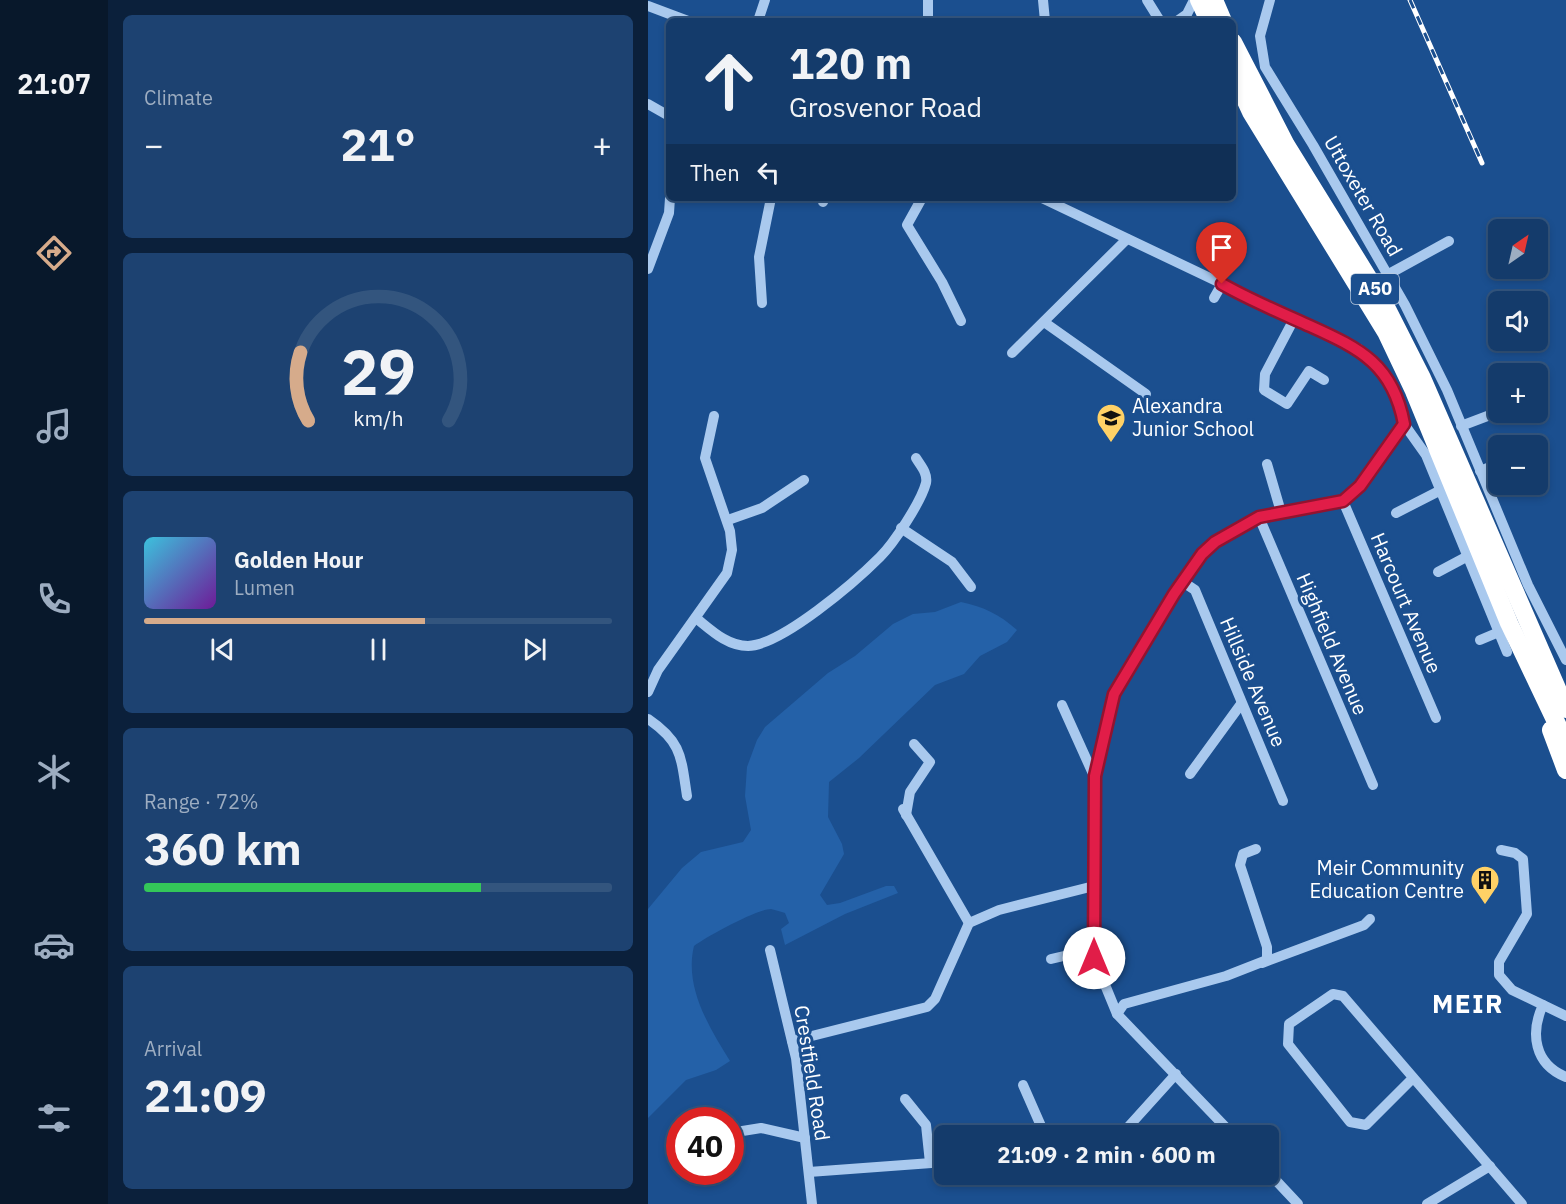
<!DOCTYPE html>
<meta charset="utf-8">
<style>
:root{--surface:#143b6b;--page:#1d4271;--text:#f1f3f6;--muted:#9dadc1;--line:#33557e;--accent:#d6ab8b}
body{margin:0;font-family:"IBM Plex Sans",sans-serif;background:var(--page);color:var(--text);height:100vh;display:flex;flex-direction:column;font-size:22px;white-space:nowrap}
*{box-sizing:border-box;margin:0}
p{font-size:20px;color:var(--muted)}
.icon{flex:none;width:33px;height:33px;fill:none;stroke:currentColor;stroke-width:2;stroke-linecap:round;stroke-linejoin:round}
.map{position:relative;flex:1;overflow:hidden}
.details{display:flex;flex-direction:column;gap:15px;padding:15px;background:#0b203b;width:540px}
.details>*{flex:none}
.hud{position:absolute;left:18px;top:18px;width:570px;height:183px;border-radius:9px;box-shadow:0 3px 9px #0003,0 0 0 2px var(--line);background:#143b6b;color:var(--text);overflow:hidden}
.needle{width:39px;rotate:34deg}
.controls{position:absolute;left:840px;top:219px;display:grid;gap:12px}
.controls a{display:grid;place-items:center;width:60px;height:60px;border-radius:9px;background:var(--surface);box-shadow:0 3px 9px #0003,0 0 0 2px var(--line);font-size:30px}
.speed{position:absolute;left:18px;top:1107px;display:flex;gap:12px;font-size:30px;font-weight:700;text-align:center}
.speed>*{display:grid;place-content:center;width:78px;height:78px;border-radius:50%;background:var(--surface);box-shadow:0 3px 9px #0003,0 0 0 2px var(--line);line-height:1}
.speed .limit{border:9px solid #d22;background:#fff;color:#111}
.pin{position:absolute;display:grid;place-items:center;width:51px;height:51px;color:#fff;margin:-62px -26px;border-radius:50% 50% 50% 0;rotate:-45deg;box-shadow:0 0 6px #0007}
.pin .icon{rotate:45deg}
.me{position:absolute;width:66px;margin:-33px;rotate:0deg;stroke-linejoin:round;filter:drop-shadow(0 0 4px #0008)}
.turn{display:flex;align-items:center;gap:21px;height:126px;padding:0 24px;font-size:27px}
.turn .icon{width:78px;height:78px;stroke-width:2.5}
.turn b{display:block;font-size:42px;line-height:51px}
.then{display:flex;align-items:center;height:57px;padding:0 24px;background:#0003;gap:12px;font-size:22px}
.big{font-size:45px;font-weight:700;line-height:1.1}
.details .widget{flex:1;display:flex;flex-direction:column;justify-content:center;gap:9px;min-width:0;padding:0 21px;border-radius:9px;background:var(--page)}
.details .dial{align-items:center;gap:0}
.dial svg{height:156px;overflow:visible;fill:none;stroke:var(--line);stroke-width:7;stroke-linecap:round;text-anchor:middle}
.dial text{fill:var(--text);stroke:none}
.song{display:flex;align-items:center;gap:18px}
.cover{width:72px;height:72px;border-radius:9px;background:linear-gradient(135deg,hsl(190 70% 55%),hsl(280 70% 35%))}
.played{height:6px;border-radius:3px;background:linear-gradient(90deg,var(--accent) 60%,var(--line) 60%)}
.keys{display:flex;justify-content:space-around;direction:ltr}
.heat{display:flex;justify-content:space-between;align-items:center;font-size:33px;direction:ltr}
.charge{height:9px;border-radius:4px;background:linear-gradient(90deg,#34c759 72%,var(--line) 0)}
.trip{position:absolute;left:286px;top:1125px;width:345px;height:60px;border-radius:9px;background:var(--surface);box-shadow:0 3px 9px #0003,0 0 0 2px var(--line);font-weight:700;line-height:60px;text-align:center}
main{display:flex;flex:1;min-height:0}
.tabs{display:flex;flex-direction:column;width:108px;justify-content:space-around;align-items:center;background:#08182b;color:var(--muted)}
.tabs .icon{width:42px;height:42px}
.tabs .selected{color:var(--accent)}
.tabs b{font-size:27px;color:var(--text)}
.map>svg:first-child{display:block}
</style>
<main>
<nav class="tabs">
<b>21:07</b>
<svg class="icon selected" aria-label="directions" viewBox="0 0 24 24"><path d="M12 3l9 9-9 9-9-9zM9 14v-3h6M13 9l2 2-2 2"/></svg>
<svg class="icon" aria-label="music" viewBox="0 0 24 24"><path d="M9 18V5l10-2v13"/><circle cx="6" cy="18" r="3"/><circle cx="16" cy="16" r="3"/></svg>
<svg class="icon" aria-label="phone" viewBox="0 0 24 24"><path d="M5 4h4l2 5-3 2q2 4 5 5l2-3 5 2v4C11 20 4 13 5 4z"/></svg>
<svg class="icon" aria-label="climate" viewBox="0 0 24 24"><path d="M12 3v18M4 7l16 10M4 17L20 7"/></svg>
<svg class="icon" aria-label="car" viewBox="0 0 24 24"><path d="M5 17H2v-5l4-1 3-4h7l3 4 3 1v5h-3M9 17h6M6 11h13"/><circle cx="7" cy="17" r="2"/><circle cx="17" cy="17" r="2"/></svg>
<svg class="icon" aria-label="filters" viewBox="0 0 24 24"><path d="M4 7h16M4 17h16"/><circle cx="9" cy="7" r="2"/><circle cx="15" cy="17" r="2"/></svg>
</nav>
<section class="details">
<div class="widget"><p>Climate</p>
<div class="heat"><a>−</a><b class="big">21°</b><a>+</a></div>
</div>
<div class="widget dial"><svg viewBox="0 0 100 80">
<path d="M14 69A42 42 0 1 1 86 69"/>
<path d="M14 69A42 42 0 0 1 10 34" stroke="#d6ab8b"/>
<text x="50" y="56" font-size="32" font-weight="700">29</text>
<text x="50" y="72" font-size="11">km/h</text>
</svg></div>
<div class="widget">
<div class="song"><i class="cover"></i><div><b>Golden Hour</b><p>Lumen</p></div></div>
<div class="played"></div>
<div class="keys"><svg class="icon" aria-label="previous" viewBox="0 0 24 24"><path d="M18 5L8 12l10 7zM5 5v14"/></svg><svg class="icon" aria-label="pause" viewBox="0 0 24 24"><path d="M8 5v14M16 5v14"/></svg><svg class="icon" aria-label="next" viewBox="0 0 24 24"><path d="M6 5l10 7-10 7zM19 5v14"/></svg></div>
</div>
<div class="widget"><p>Range · 72%</p><b class="big">360 km</b><div class="charge"></div></div>
<div class="widget"><p>Arrival</p><b class="big">21:09</b></div>
</section>
<div class="map">
<svg width="918" height="1204" viewBox="0 0 918 1204">
<rect width="100%" height="100%" fill="#1b4f8f"/>
<path fill="#2461a8" d="M313,602C336,607 351,614 369,630L359,642L332,656L316,674L287,685L211,758L181,782L180,817L194,844L196,854L172,895L179,905L192,903L238,886H246L250,893L197,914L137,945L133,929L141,923L137,913C133,912 128,910 123,909C109,909 58,937 46,946C36,987 61,1027 82,1061L68,1070L38,1080L0,1118V909L34,868L53,852L95,842L103,830L97,796L99,767L109,740L117,727L180,673L207,656L245,624L265,614L287,612Z"/>
<g fill="none" stroke-linecap="round" stroke-linejoin="round">
<g stroke="#a9c9ee" stroke-width="10">
<path d="M395,0L397,21"/>
<path d="M499,0L512,21"/>
<path d="M622,0L612,36L617,67L665,145L757,305L799,390L880,585L918,660"/>
<path d="M0,6L40,21"/>
<path d="M110,21L117,0"/>
<path d="M280,21V0"/>
<path d="M529,21L539,14L546,0"/>
<path d="M0,104L21,116"/>
<path d="M274,198L259,225L294,282L313,321"/>
<path d="M394,198L711,349C736,371 750,392 756,424L712,486L695,501L611,517L578,534L554,554L526,595L466,694L446,776V958L469,1014L586,1136"/>
<path d="M175,202L176,198"/>
<path d="M0,269L21,213L22,198"/>
<path d="M739,275L801,241"/>
<path d="M566,298L574,284"/>
<path d="M114,303L111,257L123,198"/>
<path d="M646,319L617,374L616,390L639,404L661,371L676,380"/>
<path d="M396,322L498,394"/>
<path d="M364,353L479,239"/>
<path d="M756,424L778,455L859,652"/>
<path d="M813,426L850,412"/>
<path d="M619,464L633,512"/>
<path d="M832,471L850,464"/>
<path d="M695,501L788,718"/>
<path d="M748,513L793,490"/>
<path d="M611,517L725,785"/>
<path d="M80,520L114,508L156,480"/>
<path d="M253,528L304,562L323,587"/>
<path d="M790,572L820,556"/>
<path d="M535,582L547,590L635,801"/>
<path d="M48,618C63,630 79,646 100,646C134,645 207,582 232,557C246,543 273,502 278,483C280,473 272,465 268,458"/>
<path d="M832,640L851,632"/>
<path d="M0,692L10,670L79,573L84,550L82,531L57,458L66,416"/>
<path d="M414,705L446,776"/>
<path d="M0,719C34,742 33,757 39,796"/>
<path d="M542,774L593,704"/>
<path d="M255,809L321,923"/>
<path d="M258,815L262,792L282,762L266,744"/>
<path d="M853,850L867,853L875,859L879,914L851,962V975L864,990L918,1016"/>
<path d="M122,950L148,1058L164,1204"/>
<path d="M403,959L446,949"/>
<path d="M614,963L716,925L722,919"/>
<path d="M895,1005C882,1033 886,1064 918,1077"/>
<path d="M469,1014L476,1004L578,976L619,960V947L592,865L595,854L608,849"/>
<path d="M144,1041L279,1007L287,999L321,923L351,910L446,886"/>
<path d="M765,1078L718,1125L702,1122L640,1044L641,1024L685,994L695,996L874,1204"/>
<path d="M375,1085L393,1126L392,1136"/>
<path d="M257,1099L278,1125L282,1163"/>
<path d="M82,1133L113,1128L157,1138"/>
<path d="M472,1136L528,1074"/>
<path d="M161,1172L297,1162"/>
<path d="M621,1173L650,1204"/>
<path d="M779,1204L842,1166"/>
</g>
<g stroke="#fff" stroke-width="18">
<path d="M551,0L561,21"/>
<path d="M566,0L575,21"/>
<path d="M585,42L638,145L737,305L774,378L918,709"/>
<path d="M585,73L603,112L738,332L766,391L861,623L918,743"/>
<path d="M903,730L918,770"/>
</g>
<g stroke="#fff" stroke-width="5">
<path id="rail" d="M762,0L834,163"/>
</g>
<use href="#rail" stroke="#1b4f8f" stroke-width="3" stroke-dasharray="9" stroke-linecap="butt"/>
</g>
<g fill="none" stroke-linecap="round" stroke-linejoin="round">
<g stroke="#92132f" stroke-width="15">
<path id="route" d="M446,958L447,776L466,694L526,594L554,554L567,542L611,517L695,501L712,486L756,424C745,365 713,349 662,326C633,313 602,300 574,284"/>
</g>
<use href="#route" stroke="#e11d48" stroke-width="10"/>
</g>
<defs>
<g id="school-pin" transform="scale(1.5)"><path d="M0 17L-7.5 6A9.5 9.5 0 1 1 7.5 6Z" fill="#ffd166" stroke="#1b4f8f"/><path d="M0-5L7-2L0 1L-7-2ZM-4 1L0 2.5L4 1V4Q0 6-4 4Z" fill="#111"/></g>
<g id="building-pin" transform="scale(1.5)"><path d="M0 17L-7.5 6A9.5 9.5 0 1 1 7.5 6Z" fill="#ffd166" stroke="#1b4f8f"/><path d="M-4-6H4V6H1V3H-1V6H-4ZM-2.5-4.3h1.7v1.8h-1.7ZM.8-4.3h1.7v1.8H.8ZM-2.5-1h1.7V.8h-1.7ZM.8-1h1.7V.8H.8Z" fill="#111"/></g>
</defs>
<g fill-rule="evenodd">
<use href="#school-pin" x="463" y="418"/>
<use href="#building-pin" x="837" y="880"/>
</g>
<g text-anchor="middle" stroke-width="6" stroke-linejoin="round" paint-order="stroke">
<rect fill="#1b4f8f" stroke="#bbcadd" stroke-width="1.5" x="703" y="274" width="48" height="30" rx="4.5"/>
<g font-size="18" font-weight="bold" fill="#fff">
<text x="727" y="295">A50</text>
</g>
<g font-size="20" fill="#fff" stroke="#1b4f8f">
<text transform="translate(715 196) rotate(60)" y="7">Uttoxeter Road</text>
<text transform="translate(758 603) rotate(67)" y="7">Harcourt Avenue</text>
<text transform="translate(684 644) rotate(67)" y="7">Highfield Avenue</text>
<text transform="translate(605 682) rotate(67)" y="7">Hillside Avenue</text>
<text transform="translate(164 1073) rotate(81)" y="7">Crestfield Road</text>
</g>
<g font-size="20" fill="#fff" stroke="#1b4f8f" text-anchor="start">
<text x="484" y="413">Alexandra<tspan x="484" dy="23">Junior School</tspan></text>
<text x="816" y="875" text-anchor="end">Meir Community<tspan x="816" dy="23">Education Centre</tspan></text>
</g>
<g font-size="26" font-weight="bold" letter-spacing="1.5" fill="#fff" stroke="#1b4f8f">
<text x="820" y="1013">MEIR</text>
</g>
</g>
</svg>
<div class="controls">
<a><svg class="needle" viewBox="-14 -14 28 28"><path d="M0-13l5 13h-10z" fill="#e53935"/><path d="M0 13l5-13h-10z" fill="#9dadc1"/></svg></a>
<a><svg class="icon" aria-label="sound" viewBox="0 0 24 24"><path d="M4 9h4l5-4v14l-5-4H4zM17 9q2 3 0 6"/></svg></a>
<a>+</a>
<a>−</a>
</div>
<div class="speed"><div class="limit">40</div></div>
<div class="pin" style="left:574px;top:284px;background:#d93025"><svg class="icon" aria-label="arrive" viewBox="0 0 24 24"><path d="M6 21V4h12l-3 4 3 4H6"/></svg></div>
<svg class="me" style="left:446px;top:958px" viewBox="-20 -20 40 40"><circle r="19" fill="#fff"/><path d="M0-13L10 11 0 6-10 11z" fill="#e11d48"/></svg>
<div class="trip">21:09 · 2 min · 600 m</div>
<div class="hud">
<div class="turn"><svg class="icon" aria-label="ahead" viewBox="0 0 24 24"><path d="M12 20V5M6 11l6-6 6 6"/></svg><div><b>120 m</b>Grosvenor Road</div></div>
<div class="then">Then<svg class="icon" aria-label="left" viewBox="0 0 24 24"><path d="M17 20v-9H6M10 6l-5 5 5 5"/></svg></div>
</div>
</div>
</main>
